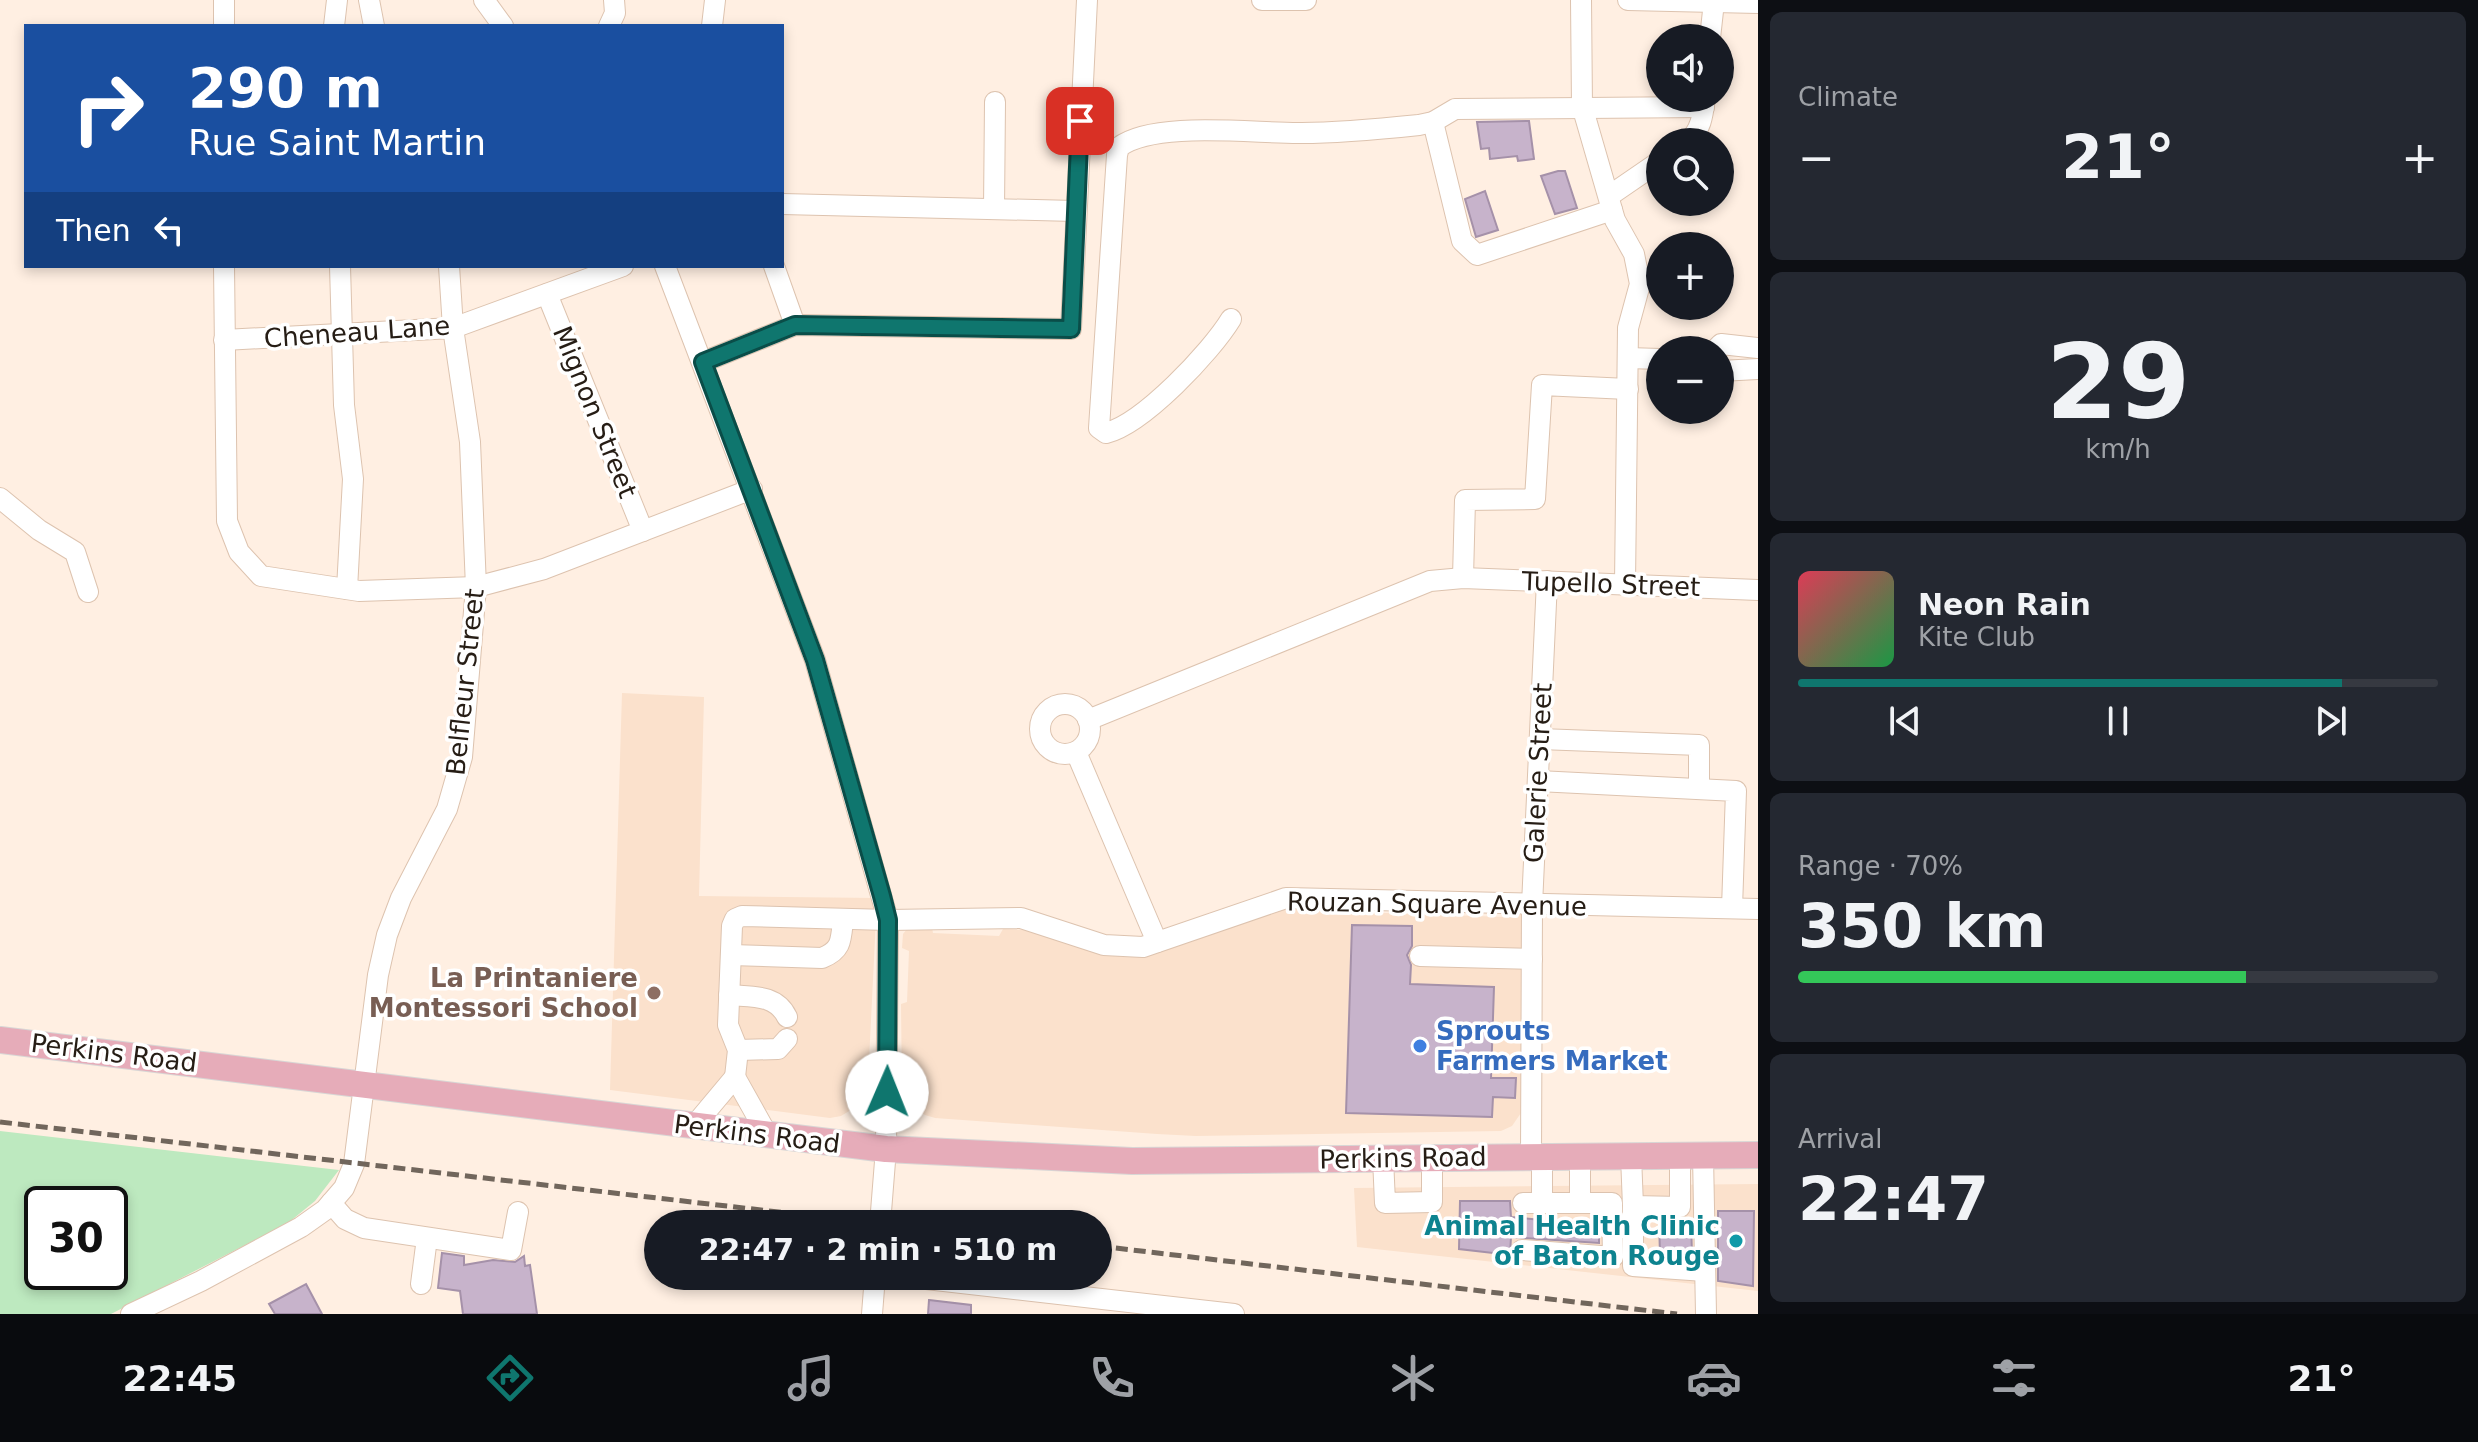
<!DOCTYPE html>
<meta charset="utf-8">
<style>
:root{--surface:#171b24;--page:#242831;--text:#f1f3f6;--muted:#9ea1a6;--line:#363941;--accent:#0f766e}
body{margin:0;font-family:"DejaVu Sans",sans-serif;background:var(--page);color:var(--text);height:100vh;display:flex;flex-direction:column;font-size:30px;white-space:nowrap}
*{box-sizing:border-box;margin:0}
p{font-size:26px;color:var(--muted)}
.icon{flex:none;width:44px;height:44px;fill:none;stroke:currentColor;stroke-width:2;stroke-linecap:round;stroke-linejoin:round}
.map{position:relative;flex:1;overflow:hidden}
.side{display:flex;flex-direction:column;gap:12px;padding:12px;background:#0d0f14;width:720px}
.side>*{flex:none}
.top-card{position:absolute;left:24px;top:24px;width:760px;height:244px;border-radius:0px;box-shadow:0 4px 12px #0003;background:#1a4fa0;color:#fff;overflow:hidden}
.fabs{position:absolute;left:1646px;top:24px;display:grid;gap:16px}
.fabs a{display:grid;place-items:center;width:88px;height:88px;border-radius:50%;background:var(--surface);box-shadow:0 4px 12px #0003;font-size:40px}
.speed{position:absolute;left:24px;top:1186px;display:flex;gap:16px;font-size:40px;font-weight:700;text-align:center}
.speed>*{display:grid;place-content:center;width:104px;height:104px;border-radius:50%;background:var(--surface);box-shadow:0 4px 12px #0003;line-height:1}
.speed .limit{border:4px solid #111;border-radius:12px;background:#fff;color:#111}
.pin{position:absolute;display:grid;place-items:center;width:68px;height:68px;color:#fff;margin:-34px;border-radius:16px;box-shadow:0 4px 12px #0006}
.me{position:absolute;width:88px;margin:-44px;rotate:1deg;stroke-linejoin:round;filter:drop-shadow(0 0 6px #0008)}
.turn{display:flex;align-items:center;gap:28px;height:168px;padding:0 32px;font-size:36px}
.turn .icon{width:104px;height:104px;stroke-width:2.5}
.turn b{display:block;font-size:56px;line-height:68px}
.then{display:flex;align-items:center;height:76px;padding:0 32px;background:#0003;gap:16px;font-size:30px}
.big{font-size:60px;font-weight:600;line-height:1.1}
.side .card{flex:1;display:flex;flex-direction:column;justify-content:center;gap:12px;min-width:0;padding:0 28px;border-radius:12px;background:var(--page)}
.side .dial{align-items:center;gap:0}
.dial b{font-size:104px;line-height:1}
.song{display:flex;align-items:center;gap:24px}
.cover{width:96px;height:96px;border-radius:12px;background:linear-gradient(135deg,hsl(350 70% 55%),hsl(140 70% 35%))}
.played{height:8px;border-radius:4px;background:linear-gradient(90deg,var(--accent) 85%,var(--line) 85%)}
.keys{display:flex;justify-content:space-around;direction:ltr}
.heat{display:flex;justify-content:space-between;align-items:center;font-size:44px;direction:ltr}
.charge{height:12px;border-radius:6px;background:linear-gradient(90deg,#34c759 70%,var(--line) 0)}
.trip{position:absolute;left:644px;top:1210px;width:468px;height:80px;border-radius:40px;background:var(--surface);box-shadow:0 4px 12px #0003;font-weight:600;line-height:80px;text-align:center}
.tabs{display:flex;height:128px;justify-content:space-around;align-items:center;background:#090b0e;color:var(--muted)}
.tabs .icon{width:56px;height:56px}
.tabs .selected{color:var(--accent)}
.tabs b{font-size:36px;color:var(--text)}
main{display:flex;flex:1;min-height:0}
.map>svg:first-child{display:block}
</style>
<main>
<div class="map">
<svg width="1758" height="1314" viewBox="0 0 1758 1314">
<rect width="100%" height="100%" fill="#ffefe2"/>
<g fill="#fbe1cc">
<path d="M622,693L704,697L699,896L877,898L868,1081L859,1105L841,1116L830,1118L610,1090Z"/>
<path d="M1355,906L1356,912L1505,917L1506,911L1525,913L1523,1110L1512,1126L1501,1131L1196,1136L1157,1134L935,1118L925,1115L910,1104L902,1091L901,1004L907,1002L909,951L902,948L903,934L907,929L932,928L933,933L999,936L1003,929L1030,930L1122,956L1140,957L1278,908Z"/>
<path d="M1758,1184V1291L1357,1247L1354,1188Z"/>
</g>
<path fill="#bde9bf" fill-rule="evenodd" d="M0,1131L339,1170L315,1201L288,1223L111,1314H0ZM42,1204H110V1272H42Z"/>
<g fill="#c7b3cb" stroke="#a591a9" stroke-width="2">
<path d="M1529,121L1534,159L1518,161L1517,156L1490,159L1489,148L1481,149L1477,122Z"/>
<path d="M1558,171H1565L1577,208L1555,214L1541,176Z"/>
<path d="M1485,191L1498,230L1476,237L1465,199Z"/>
<path d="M1352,925L1412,926V946L1407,955L1411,965L1410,984L1494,987L1491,1078H1516L1515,1098L1493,1097L1492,1117L1346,1113Z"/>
<path d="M1460,1201H1510L1511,1217L1599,1226V1243L1511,1237L1510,1255L1459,1249Z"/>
<path d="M1718,1211H1754L1753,1286L1718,1281Z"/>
<path d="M1687,1218H1691L1692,1256L1660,1255L1659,1220Z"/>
<path d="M442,1253L464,1256V1265L493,1260L515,1262L524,1256L525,1266L530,1265L537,1314H463L460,1291L438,1288Z"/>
<path d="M306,1284L322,1314H275L269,1304Z"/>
<path d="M929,1300L971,1305V1314H928Z"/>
</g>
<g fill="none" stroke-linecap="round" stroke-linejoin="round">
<g stroke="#ddc3af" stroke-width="22">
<g id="minor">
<path d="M369,0L374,26"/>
<path d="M484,0L503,26"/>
<path d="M1262,0H1306"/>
<path d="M1581,0L1582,106L1615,220L1634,254L1640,284L1628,328L1625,584"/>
<path d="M1628,0L1758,3"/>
<path d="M224,26V0"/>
<path d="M334,26L337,0"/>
<path d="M609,26L615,13L614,0"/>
<path d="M712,26L715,0"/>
<path d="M1710,38L1714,2"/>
<path d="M1433,122L1462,241L1477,255L1612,210"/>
<path d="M1687,142C1701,132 1703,114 1705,98"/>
<path d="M1609,196L1660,161"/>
<path d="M782,204L1075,211"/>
<path d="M994,209L995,102"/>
<path d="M224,266L227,521L239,552L261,576L359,591L476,587L544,569L752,489"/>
<path d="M340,266L344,405L353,479L347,589"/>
<path d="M665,266L815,660L888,920L886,1149L880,1224"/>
<path d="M774,266L795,325"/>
<path d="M547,294L643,531"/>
<path d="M1231,319C1211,352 1143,424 1106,433L1099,428L1117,155L1119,147C1155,120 1256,134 1302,133C1341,133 1380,129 1419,125L1433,122L1455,109L1704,107"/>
<path d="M224,340L453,328L623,266"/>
<path d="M1715,350L1721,344L1758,348"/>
<path d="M1628,358L1660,359"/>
<path d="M703,362L795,325L1071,329L1087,0"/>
<path d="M1720,371L1758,369"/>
<path d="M0,498L39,530L75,552L88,592"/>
<path d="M1463,578L1465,500L1535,499L1542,385L1628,389"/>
<circle cx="1065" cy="729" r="25"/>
<path d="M1088,720L1430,581L1463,578L1758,590"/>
<path d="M1540,739L1699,745V789"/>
<path d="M1076,752L1157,942"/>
<path d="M1538,781L1736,791L1732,908"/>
<path d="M731,955L822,958C842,950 841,940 843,919"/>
<path d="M1420,956L1532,959"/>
<path d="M729,995C752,997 776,994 787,1017"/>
<path d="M738,1050L778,1049L787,1039"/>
<path d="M735,1077L738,1050L728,1025L732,926L735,919L742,916L888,920L1021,918L1104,945L1143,947L1286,898L1758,909"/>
<path d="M694,1126L735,1077L768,1136"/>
<path d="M1703,1155L1706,1314"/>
<path d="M1580,1156V1203"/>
<path d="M1631,1156L1633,1206L1680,1207V1155"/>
<path d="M1531,1157L1532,905L1547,581"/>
<path d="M1542,1157V1203"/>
<path d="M1383,1158L1385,1203L1432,1202V1158"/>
<path d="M331,1203L345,1219L364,1228L511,1250L518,1212"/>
<path d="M1633,1206V1266L1705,1271"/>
<path d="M1522,1250L1613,1257L1612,1203H1523"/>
<path d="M900,1276L1234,1314"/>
<path d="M421,1284L427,1238"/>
<path d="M131,1314L201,1281L301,1227L325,1210L344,1188L354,1164L378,975L387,935L401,898L447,809L462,757L476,587L470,442L453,328L449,266"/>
<path d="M872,1314L875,1276"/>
</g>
</g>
<g stroke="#d8d6d5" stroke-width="28">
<path id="major" d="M0,1040L886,1149L1132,1161L1758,1155"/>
</g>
<use href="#minor" stroke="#fff" stroke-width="20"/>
<use href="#major" stroke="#e6acb9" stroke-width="26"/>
<g stroke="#71665c" stroke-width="5" stroke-dasharray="12 6" stroke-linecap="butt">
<path d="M0,1122L882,1224"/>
<path d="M1098,1246L1677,1314"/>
</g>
</g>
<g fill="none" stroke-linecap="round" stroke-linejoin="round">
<g stroke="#0a4d48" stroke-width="20">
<path id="route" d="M887,1092L888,920L882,896L815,660L703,362L795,325L1071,329L1080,121"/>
</g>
<use href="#route" stroke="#0f766e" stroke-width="14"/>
</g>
<circle fill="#8d6e63" stroke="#fff" stroke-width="3" cx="654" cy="993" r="8"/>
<circle fill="#3f7fe0" stroke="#fff" stroke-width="3" cx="1420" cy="1046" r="8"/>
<circle fill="#0f9aa8" stroke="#fff" stroke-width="3" cx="1736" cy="1241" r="8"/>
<g text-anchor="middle" stroke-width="7" stroke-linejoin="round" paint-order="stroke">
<g font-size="26" fill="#261d15" stroke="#fff">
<text transform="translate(357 332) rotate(-4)" y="9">Cheneau Lane</text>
<text transform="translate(595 412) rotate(68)" y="9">Mignon Street</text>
<text transform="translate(1611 584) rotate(2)" y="9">Tupello Street</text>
<text transform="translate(465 682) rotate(-84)" y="9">Belfleur Street</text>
<text transform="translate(1538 773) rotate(-87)" y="9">Galerie Street</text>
<text transform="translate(1437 904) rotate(1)" y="9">Rouzan Square Avenue</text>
<text transform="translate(114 1053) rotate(7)" y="9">Perkins Road</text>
<text transform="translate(757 1134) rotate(7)" y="9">Perkins Road</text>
<text transform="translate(1403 1158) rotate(-1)" y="9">Perkins Road</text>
</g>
<g font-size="26" font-weight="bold" fill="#785e54" stroke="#fff" text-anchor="end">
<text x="638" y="987">La Printaniere<tspan x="638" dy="30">Montessori School</tspan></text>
</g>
<g font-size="26" font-weight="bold" fill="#366cbe" stroke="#fff" text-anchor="start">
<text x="1436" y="1040">Sprouts<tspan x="1436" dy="30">Farmers Market</tspan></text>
</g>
<g font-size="26" font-weight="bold" fill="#0d838f" stroke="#fff" text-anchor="end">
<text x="1720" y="1235">Animal Health Clinic<tspan x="1720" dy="30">of Baton Rouge</tspan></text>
</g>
</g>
</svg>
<div class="fabs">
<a><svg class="icon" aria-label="sound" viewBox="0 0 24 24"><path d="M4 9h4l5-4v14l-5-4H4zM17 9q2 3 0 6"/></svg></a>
<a><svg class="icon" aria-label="search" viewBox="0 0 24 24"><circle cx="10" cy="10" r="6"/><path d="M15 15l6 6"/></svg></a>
<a>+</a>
<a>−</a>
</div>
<div class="speed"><div class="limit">30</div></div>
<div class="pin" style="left:1080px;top:121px;background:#d93025"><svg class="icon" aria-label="arrive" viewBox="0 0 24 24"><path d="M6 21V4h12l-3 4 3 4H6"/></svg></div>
<svg class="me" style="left:887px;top:1092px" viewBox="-20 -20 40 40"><circle r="19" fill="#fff"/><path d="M0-13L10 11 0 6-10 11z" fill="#0f766e"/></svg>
<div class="trip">22:47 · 2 min · 510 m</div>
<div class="top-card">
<div class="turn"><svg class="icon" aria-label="right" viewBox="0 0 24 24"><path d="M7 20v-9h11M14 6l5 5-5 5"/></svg><div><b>290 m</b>Rue Saint Martin</div></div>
<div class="then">Then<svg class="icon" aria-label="left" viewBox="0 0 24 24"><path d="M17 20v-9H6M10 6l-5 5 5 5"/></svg></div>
</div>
</div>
<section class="side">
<div class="card"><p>Climate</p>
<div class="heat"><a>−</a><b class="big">21°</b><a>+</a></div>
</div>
<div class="card dial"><b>29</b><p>km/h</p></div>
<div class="card">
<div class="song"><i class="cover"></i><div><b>Neon Rain</b><p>Kite Club</p></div></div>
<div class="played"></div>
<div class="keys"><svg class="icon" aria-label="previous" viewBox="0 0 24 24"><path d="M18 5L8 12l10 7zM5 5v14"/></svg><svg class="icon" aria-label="pause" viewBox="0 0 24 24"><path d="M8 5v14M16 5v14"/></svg><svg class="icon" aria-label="next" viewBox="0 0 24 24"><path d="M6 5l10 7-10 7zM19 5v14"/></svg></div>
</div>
<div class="card"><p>Range · 70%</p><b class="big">350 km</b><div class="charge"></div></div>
<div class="card"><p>Arrival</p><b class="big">22:47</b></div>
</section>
</main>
<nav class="tabs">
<b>22:45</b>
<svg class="icon selected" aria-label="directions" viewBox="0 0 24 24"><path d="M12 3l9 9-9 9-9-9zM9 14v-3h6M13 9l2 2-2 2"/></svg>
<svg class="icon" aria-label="music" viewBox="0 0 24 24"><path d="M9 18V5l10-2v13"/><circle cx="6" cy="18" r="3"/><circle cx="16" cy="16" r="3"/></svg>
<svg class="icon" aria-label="phone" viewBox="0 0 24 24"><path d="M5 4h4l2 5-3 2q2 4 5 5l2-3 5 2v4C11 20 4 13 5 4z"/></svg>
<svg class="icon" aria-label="climate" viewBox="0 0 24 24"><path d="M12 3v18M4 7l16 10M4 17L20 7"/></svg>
<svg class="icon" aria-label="car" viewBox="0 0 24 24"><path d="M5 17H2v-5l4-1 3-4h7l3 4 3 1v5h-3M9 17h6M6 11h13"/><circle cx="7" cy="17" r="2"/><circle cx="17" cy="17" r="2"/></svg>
<svg class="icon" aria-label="filters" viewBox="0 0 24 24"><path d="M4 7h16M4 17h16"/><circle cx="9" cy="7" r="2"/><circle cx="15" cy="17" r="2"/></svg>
<b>21°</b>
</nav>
